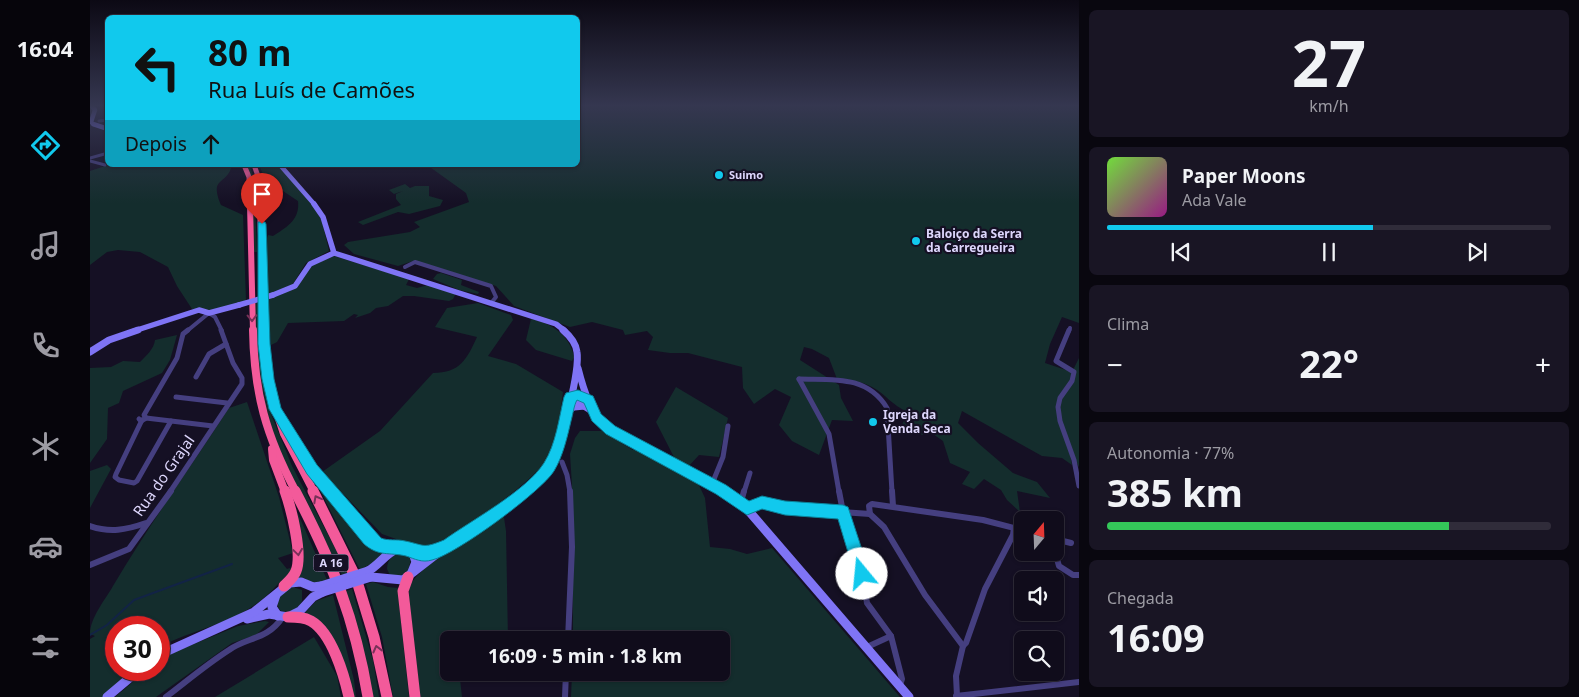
<!DOCTYPE html>
<html lang="pt">
<meta charset="utf-8">
<style>
:root{--surface:#100c1b;--page:#191524;--text:#f1f3f6;--muted:#9c9ba3;--line:#302c3a;--accent:#11c9ed}
body{margin:0;font-family:"Noto Sans",sans-serif;background:var(--page);color:var(--text);height:100vh;display:flex;flex-direction:column;font-size:19px;white-space:nowrap}
*{box-sizing:border-box;margin:0}
p{font-size:16px;color:var(--muted)}
.icon{flex:none;width:28px;height:28px;fill:none;stroke:currentColor;stroke-width:2;stroke-linecap:round;stroke-linejoin:round}
.map{position:relative;flex:1;overflow:hidden}
.drawer{display:flex;flex-direction:column;gap:10px;padding:10px;background:#09070f;width:500px}
.drawer>*{flex:none}
.top-card{position:absolute;left:15px;top:15px;width:475px;height:152px;border-radius:8px;box-shadow:0 1px 4px #0004,0 0 0 1px var(--line);background:#11c9ed;color:#111;overflow:hidden}
.needle{width:32px;rotate:19deg}
.tools{position:absolute;left:924px;top:511px;display:grid;gap:10px}
.tools a{display:grid;place-items:center;width:50px;height:50px;border-radius:8px;background:var(--surface);box-shadow:0 1px 4px #0004,0 0 0 1px var(--line);font-size:25px}
.speed{position:absolute;left:15px;top:616px;display:flex;gap:10px;font-size:25px;font-weight:700;text-align:center}
.speed>*{display:grid;place-content:center;width:65px;height:65px;border-radius:50%;background:var(--surface);box-shadow:0 1px 4px #0004,0 0 0 1px var(--line);line-height:1}
.speed .limit{border:8px solid #d22;background:#fff;color:#111}
.pin{position:absolute;display:grid;place-items:center;width:42px;height:42px;color:#fff;margin:-51px -21px;border-radius:50% 50% 50% 0;rotate:-45deg;box-shadow:0 0 5px #0007}
.pin .icon{rotate:45deg}
.me{position:absolute;width:55px;margin:-28px;rotate:343deg;stroke-linejoin:round;filter:drop-shadow(0 0 4px #0008)}
.turn{display:flex;align-items:center;gap:18px;height:105px;padding:0 20px;font-size:22px}
.turn .icon{width:65px;height:65px;stroke-width:2.5}
.turn b{display:block;font-size:35px;line-height:42px}
.then{display:flex;align-items:center;height:48px;padding:0 20px;background:#0003;gap:10px;font-size:19px}
.big{font-size:38px;font-weight:700;line-height:1.1}
.drawer .tile{flex:1;display:flex;flex-direction:column;justify-content:center;gap:8px;min-width:0;padding:0 18px;border-radius:8px;background:var(--page)}
.drawer .dial{align-items:center;gap:0}
.dial b{font-size:65px;line-height:1}
.song{display:flex;align-items:center;gap:15px}
.cover{width:60px;height:60px;border-radius:8px;background:linear-gradient(135deg,hsl(100 70% 55%),hsl(310 70% 35%))}
.played{height:5px;border-radius:2px;background:linear-gradient(90deg,var(--accent) 60%,var(--line) 60%)}
.keys{display:flex;justify-content:space-around;direction:ltr}
.heat{display:flex;justify-content:space-between;align-items:center;font-size:28px;direction:ltr}
.charge{height:8px;border-radius:4px;background:linear-gradient(90deg,#34c759 77%,var(--line) 0)}
.trip{position:absolute;left:350px;top:631px;width:290px;height:50px;border-radius:8px;background:var(--surface);box-shadow:0 1px 4px #0004,0 0 0 1px var(--line);font-weight:700;line-height:50px;text-align:center}
main{display:flex;flex:1;min-height:0}
.tab-bar{display:flex;flex-direction:column;width:90px;justify-content:space-around;align-items:center;background:#06050b;color:var(--muted)}
.tab-bar .icon{width:35px;height:35px}
.tab-bar .selected{color:var(--accent)}
.tab-bar b{font-size:22px;color:var(--text)}
.map>svg:first-child{display:block}
</style>
<main>
<nav class="tab-bar">
<b>16:04</b>
<svg class="icon selected" aria-label="directions" viewBox="0 0 24 24"><path d="M12 3l9 9-9 9-9-9zM9 14v-3h6M13 9l2 2-2 2"/></svg>
<svg class="icon" aria-label="music" viewBox="0 0 24 24"><path d="M9 18V5l10-2v13"/><circle cx="6" cy="18" r="3"/><circle cx="16" cy="16" r="3"/></svg>
<svg class="icon" aria-label="phone" viewBox="0 0 24 24"><path d="M5 4h4l2 5-3 2q2 4 5 5l2-3 5 2v4C11 20 4 13 5 4z"/></svg>
<svg class="icon" aria-label="climate" viewBox="0 0 24 24"><path d="M12 3v18M4 7l16 10M4 17L20 7"/></svg>
<svg class="icon" aria-label="car" viewBox="0 0 24 24"><path d="M5 17H2v-5l4-1 3-4h7l3 4 3 1v5h-3M9 17h6M6 11h13"/><circle cx="7" cy="17" r="2"/><circle cx="17" cy="17" r="2"/></svg>
<svg class="icon" aria-label="filters" viewBox="0 0 24 24"><path d="M4 7h16M4 17h16"/><circle cx="9" cy="7" r="2"/><circle cx="15" cy="17" r="2"/></svg>
</nav>
<div class="map">
<svg width="989" height="697" viewBox="0 0 989 697">
<rect width="100%" height="100%" fill="#151024"/>
<g fill="#142d2d">
<path d="M488,105H989V323L972,317L960,344L955,363L982,372L989,358V467L979,446L982,465L972,458L952,456L872,411L868,423L888,443L923,473L947,482L960,498L927,491L930,512L917,500L911,490L894,479L884,489L872,484L880,472L860,463L853,441L840,432L832,435L824,431L816,435L810,429L818,412C801,405 797,395 782,387C771,381 759,380 747,379L739,358L722,349L714,347L710,360L749,385L751,398L763,421L742,420L729,455L702,441L689,425L701,397L685,389L664,404L653,388L652,367L598,353H580L558,350L563,337L557,331L535,335L533,330L502,322L480,327L424,306L406,286L323,261L308,266L264,254L254,245L258,242L320,232L330,227L324,222L379,202L376,193L337,165H488Z"/>
<path d="M18,165H147V168H141C136,185 119,177 131,205L153,215L156,301L122,310L102,309L87,286L78,267L50,252L28,250L17,252L0,265V171Z"/>
<path d="M157,165H159L164,178L167,252H164Z"/>
<path d="M169,165H187L220,201L232,221L239,251L216,263L201,287L177,295V238L178,235L183,236C197,227 210,220 208,201L193,191L182,186L179,188Z"/>
<path d="M315,184L320,188L325,186H339V196L353,200L350,206L319,214L308,212L273,225L268,222L311,205L306,199V194L313,191L304,194L299,190Z"/>
<path d="M244,256L319,279L316,285L327,288L338,285L366,293L363,299L359,301L324,296H313L298,306L286,308L280,313L265,318L268,315L264,314L254,321L198,323L187,342L181,345L177,299L205,288L222,264Z"/>
<path d="M351,273L372,280L371,285L389,292L388,294L369,290L343,279L347,274Z"/>
<path d="M168,302L171,370L177,404L202,466L258,573L252,575C224,515 184,457 170,391C165,365 166,330 164,303Z"/>
<path d="M388,303L421,315L423,320L398,356L426,364L473,392C470,415 468,440 456,460C445,480 379,526 357,538C349,542 339,545 331,548L292,534L232,472L290,431L343,373C370,373 377,359 387,337L345,327L357,308Z"/>
<path d="M441,319C462,323 480,336 484,357L482,361L446,350L436,340Z"/>
<path d="M87,335L80,360L72,373L33,391L29,403L18,408L17,439L0,463V368L21,367L33,361L50,362C56,356 64,349 65,340Z"/>
<path d="M586,387L638,418L629,457L609,455L597,468L586,461L566,422Z"/>
<path d="M157,402L189,497L203,553L188,558L197,569L203,567C199,576 194,578 188,584C153,624 113,625 69,647V628H26V670H43L13,697H0V639L5,636L0,634C0,618 15,600 23,586C59,525 100,468 139,408Z"/>
<path d="M490,431H512L543,450L546,447L607,481L615,498L620,547L640,549L657,554L682,548L810,697H481L482,673L631,672V640H483L482,486L480,454L485,438Z"/>
<path d="M17,465L21,469L0,508V471Z"/>
<path d="M225,480L281,545L295,551L288,560L270,570Z"/>
<path d="M206,509L237,580L220,584L215,578H207L204,512Z"/>
<path d="M413,511L416,531L418,640H359V672L382,673L370,679L372,697H330L318,589C326,568 392,526 413,511Z"/>
<path d="M314,553L321,559L318,571L308,577L300,575L297,569C297,559 304,553 314,553Z"/>
<path d="M283,582L298,587L309,588L308,594L319,697H303L292,637L276,584Z"/>
<path d="M203,587L212,590V601C208,609 201,614 191,611C181,601 194,592 203,587Z"/>
<path d="M262,589L283,660L289,697H282L256,591Z"/>
<path d="M243,595L264,680L266,697H262L231,625L213,615L226,601Z"/>
<path d="M175,621L179,622L166,635L142,643L66,697H25L57,670H69V662L77,655L148,626Z"/>
<path d="M224,637L247,676L251,697H125Z"/>
</g>
<g fill="none" stroke-linecap="round" stroke-linejoin="round">
<path stroke="#122346" stroke-width="2" d="M0,635L17,625L44,600L142,564"/>
<g stroke="#453f80" stroke-width="3">
<path d="M9,121L18,120"/>
<path d="M0,158L18,153"/>
<path d="M0,161L15,165"/>
</g>
<g stroke="#453f80" stroke-width="4">
<path d="M315,267L325,262L401,286L406,297L402,302"/>
<path d="M97,331L119,313L125,317L132,331"/>
<path d="M979,331L980,328"/>
</g>
<g stroke="#453f80" stroke-width="5">
<path d="M979,330L966,361L984,372L982,381L970,398L968,407L970,421L984,460L989,486"/>
<path d="M106,377L119,354L136,344"/>
<path d="M709,379L739,434L749,492"/>
<path d="M709,379C743,380 777,375 797,408L802,492"/>
<path d="M86,397L137,403"/>
<path d="M56,418L123,426"/>
<path d="M49,419L51,421L56,418L54,415L87,358L93,334L98,330"/>
<path d="M52,420L26,474L25,477L29,480L44,483L47,481L81,421"/>
<path d="M472,462L477,475L480,492"/>
<path d="M622,484L633,457L638,426"/>
<path d="M80,492L152,384V378L143,363L131,330"/>
<path d="M654,492L660,473"/>
</g>
<g stroke="#453f80" stroke-width="6">
<path d="M749,491L753,512L772,574L777,603L801,636L812,679L810,685"/>
<path d="M802,491L803,506"/>
<path d="M651,502L654,491"/>
<path d="M657,508L672,503L695,508L780,514L779,506L782,504L893,520L932,530"/>
<path d="M780,514L794,527L835,595L873,646"/>
<path d="M0,526C20,533 36,530 56,523"/>
<path d="M965,539L981,543"/>
<path d="M965,552L969,566L983,575H989"/>
<path d="M0,565L39,549L81,491"/>
<path d="M478,640L482,547L480,491"/>
<path d="M777,647L801,636"/>
<path d="M866,696L989,682"/>
<path d="M867,696L866,676L873,646L876,643L895,589L923,535L924,528"/>
<path d="M76,697C97,681 117,664 139,650C157,637 177,640 192,618"/>
<path d="M475,697L476,672"/>
</g>
<g stroke="#7f74f5" stroke-width="4.5">
<path d="M1,105L5,110L1,122"/>
<path d="M3,124L18,129"/>
<path d="M190,165L225,205"/>
</g>
<g stroke="#7f74f5" stroke-width="5.5">
<path d="M224,204L233,217L244,253L466,324L475,331"/>
<path d="M183,295L205,286L220,264L244,253"/>
<path d="M44,331L109,310L119,313L149,305"/>
</g>
<g stroke="#7f74f5" stroke-width="7">
<path d="M0,352L19,340L48,330"/>
<path d="M488,368C494,392 501,414 520,430L636,492"/>
<path d="M480,397L502,411"/>
<path d="M480,397L490,395L499,399"/>
<path d="M477,411L484,407L495,406"/>
<path d="M435,492C446,483 456,472 462,460C472,443 490,370 487,352C486,343 480,336 473,330"/>
</g>
<g stroke="#7f74f5" stroke-width="9">
<path d="M634,491L651,502L819,697"/>
<path d="M278,571C289,565 296,553 307,549C321,545 329,557 347,550"/>
<path d="M322,572L326,562L323,553"/>
<path d="M281,577L313,580L358,545L413,509L437,491"/>
<path d="M186,595L182,607L188,616"/>
<path d="M157,619L179,614L198,617L210,611L223,597L233,592"/>
<path d="M69,655L164,612L200,583L211,582L223,587L231,586"/>
<path d="M17,697L49,670"/>
</g>
<g stroke="#f35a9a" stroke-width="5">
<path d="M154,165L159,177L160,205"/>
<path d="M164,165L168,176L170,205"/>
</g>
<g stroke="#f35a9a" stroke-width="6">
<path d="M160,204L163,331"/>
<path d="M170,204L174,331"/>
</g>
<g stroke="#f35a9a" stroke-width="8">
<path d="M163,330C164,393 176,436 206,492"/>
<path d="M174,330L182,397L194,434L224,492"/>
<path d="M193,421L222,470L241,492"/>
<path d="M182,449L183,460L195,492"/>
</g>
<g stroke="#f35a9a" stroke-width="11">
<path d="M205,491C242,562 265,618 278,697"/>
<path d="M223,491L266,578L284,637L297,697"/>
<path d="M239,491L279,538L289,546L311,548"/>
<path d="M318,577L313,591L325,697"/>
<path d="M194,586C198,582 204,577 206,571C213,554 201,508 195,491"/>
<path d="M198,617C206,617 214,617 221,621C242,633 254,675 259,697"/>
</g>
<path stroke="#7f74f5" stroke-width="5.5" d="M149,305L183,295"/>
<g stroke="#7f74f5" stroke-width="9">
<path d="M231,586L278,571"/>
<path d="M233,592L281,577"/>
</g>
</g>
<defs><path id="oneway-chevron" d="M-2-3.5L2.5 0L-2 3.5" fill="none" stroke-width="1.6" stroke-linecap="round" stroke-linejoin="round" transform="scale(1.25)"/></defs>
<g stroke="#793159">
<use href="#oneway-chevron" transform="translate(162 318) rotate(89)"/>
<use href="#oneway-chevron" transform="translate(227 499) rotate(-118)"/>
<use href="#oneway-chevron" transform="translate(208 552) rotate(82)"/>
<use href="#oneway-chevron" transform="translate(287 649) rotate(-104)"/>
</g>
<linearGradient id="sky" x2="0" y2="1"><stop stop-color="#0c0914"/><stop offset="0.52" stop-color="#353750"/><stop offset="1" stop-color="#353750" stop-opacity="0"/></linearGradient>
<rect width="989" height="203" fill="url(#sky)"/>
<path fill="#11c9ed" stroke="#0b839a" d="M168,222H175L176,224L180,344L184,379L191,408L227,465L291,538C298,541 307,539 315,541C335,545 332,549 354,540C382,520 436,491 454,463C466,444 469,418 474,397L476,393L488,390L503,396L511,414L525,426L636,485L659,501L672,496L695,501L753,505L758,507L780,574L777,579L772,581L766,579L748,519L695,515L672,509L657,515L626,494L516,434L502,421L494,403L487,400C484,405 483,414 481,421C477,438 473,456 464,471C451,492 365,555 342,560C332,563 325,559 316,556C299,552 289,557 274,544L217,474L179,409L172,379L168,344Z"/>
<g fill="#11c9ed" stroke="#151024" stroke-width="2">
<circle cx="629" cy="175" r="5"/>
<circle cx="826" cy="241" r="5"/>
<circle cx="783" cy="422" r="5"/>
</g>
<g text-anchor="middle" stroke-width="4.5" stroke-linejoin="round" paint-order="stroke">
<g font-size="11" font-weight="bold" fill="#ddd6fc" stroke="#151024" text-anchor="start">
<text x="639" y="179">Suimo</text>
</g>
<rect fill="#151024" stroke="#a19bbb" stroke-width="1" x="223.5" y="554.5" width="35" height="17" rx="4"/>
<g font-size="11" font-weight="bold" fill="#ddd6fc">
<text x="241" y="567">A 16</text>
</g>
<g font-size="12" font-weight="bold" fill="#ddd6fc" stroke="#151024" text-anchor="start">
<text x="836" y="238">Baloiço da Serra<tspan x="836" dy="14">da Carregueira</tspan></text>
<text x="793" y="419">Igreja da<tspan x="793" dy="14">Venda Seca</tspan></text>
</g>
<g font-size="15" fill="#ddd6fc" stroke="#151024">
<text transform="translate(74 476) rotate(-55)" y="5">Rua do Grajal</text>
</g>
</g>
</svg>
<div class="tools">
<a><svg class="needle" viewBox="-14 -14 28 28"><path d="M0-13l5 13h-10z" fill="#e53935"/><path d="M0 13l5-13h-10z" fill="#9c9ba3"/></svg></a>
<a><svg class="icon" aria-label="sound" viewBox="0 0 24 24"><path d="M4 9h4l5-4v14l-5-4H4zM17 9q2 3 0 6"/></svg></a>
<a><svg class="icon" aria-label="search" viewBox="0 0 24 24"><circle cx="10" cy="10" r="6"/><path d="M15 15l6 6"/></svg></a>
</div>
<div class="speed"><div class="limit">30</div></div>
<div class="pin" style="left:172px;top:224px;background:#d93025"><svg class="icon" aria-label="arrive" viewBox="0 0 24 24"><path d="M6 21V4h12l-3 4 3 4H6"/></svg></div>
<svg class="me" style="left:772px;top:574px" viewBox="-20 -20 40 40"><circle r="19" fill="#fff"/><path d="M0-13L10 11 0 6-10 11z" fill="#11c9ed"/></svg>
<div class="trip">16:09 · 5 min · 1.8 km</div>
<div class="top-card">
<div class="turn"><svg class="icon" aria-label="left" viewBox="0 0 24 24"><path d="M17 20v-9H6M10 6l-5 5 5 5"/></svg><div><b>80 m</b>Rua Luís de Camões</div></div>
<div class="then">Depois<svg class="icon" aria-label="ahead" viewBox="0 0 24 24"><path d="M12 20V5M6 11l6-6 6 6"/></svg></div>
</div>
</div>
<section class="drawer">
<div class="tile dial"><b>27</b><p>km/h</p></div>
<div class="tile">
<div class="song"><i class="cover"></i><div><b>Paper Moons</b><p>Ada Vale</p></div></div>
<div class="played"></div>
<div class="keys"><svg class="icon" aria-label="previous" viewBox="0 0 24 24"><path d="M18 5L8 12l10 7zM5 5v14"/></svg><svg class="icon" aria-label="pause" viewBox="0 0 24 24"><path d="M8 5v14M16 5v14"/></svg><svg class="icon" aria-label="next" viewBox="0 0 24 24"><path d="M6 5l10 7-10 7zM19 5v14"/></svg></div>
</div>
<div class="tile"><p>Clima</p>
<div class="heat"><a>−</a><b class="big">22°</b><a>+</a></div>
</div>
<div class="tile"><p>Autonomia · 77%</p><b class="big">385 km</b><div class="charge"></div></div>
<div class="tile"><p>Chegada</p><b class="big">16:09</b></div>
</section>
</main>
